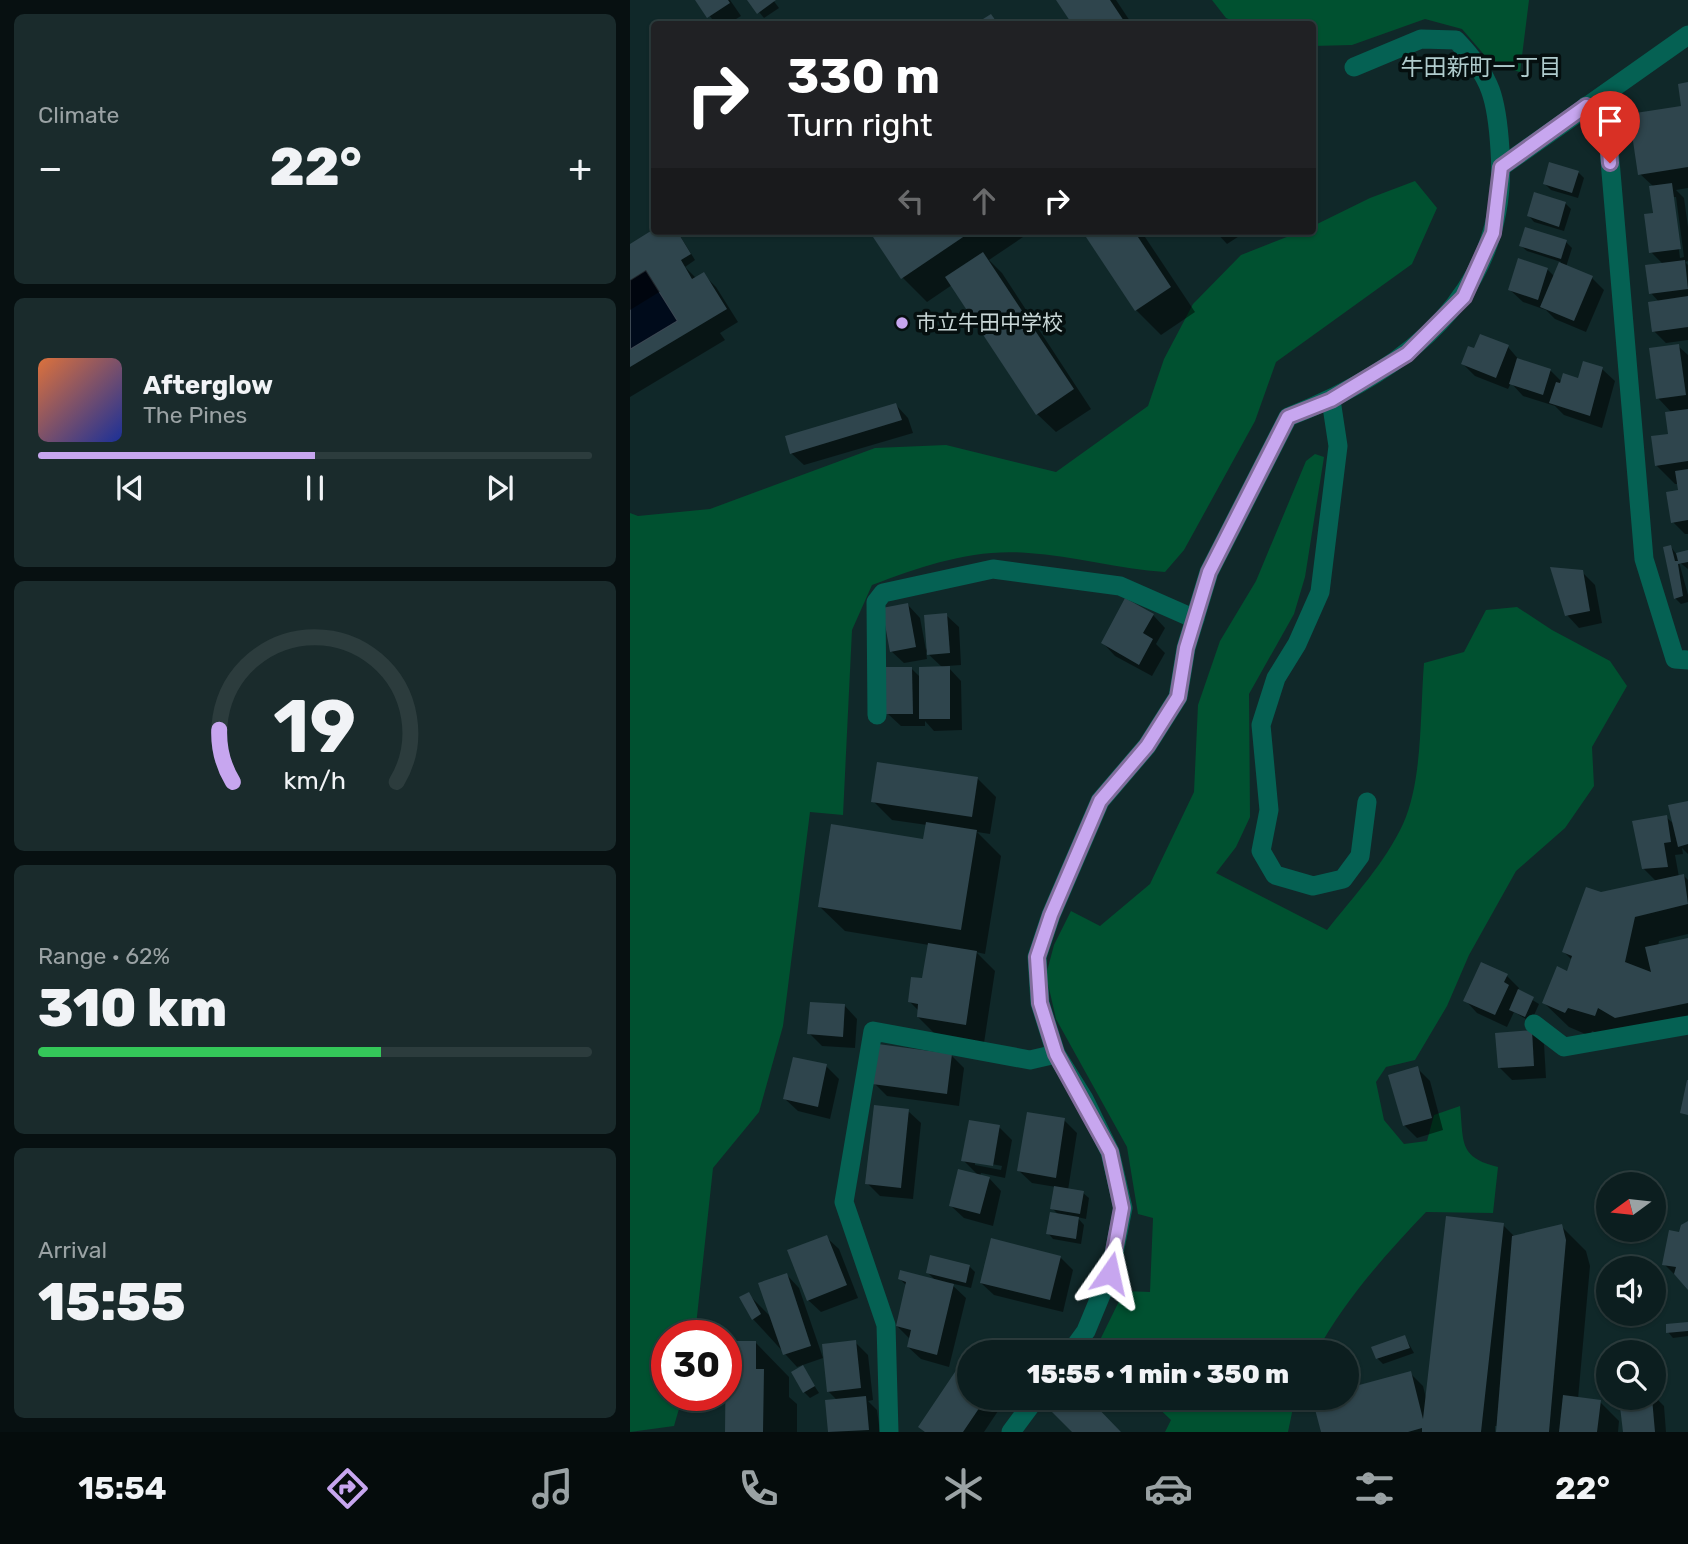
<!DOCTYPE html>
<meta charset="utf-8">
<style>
:root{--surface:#0c1e1f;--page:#1a2b2c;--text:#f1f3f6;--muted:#9aa2a4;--line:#2c3c3d;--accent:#c7a6ef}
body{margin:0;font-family:Rubik,"Noto Sans JP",sans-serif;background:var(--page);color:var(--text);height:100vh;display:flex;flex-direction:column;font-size:26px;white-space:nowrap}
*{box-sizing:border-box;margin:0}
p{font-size:23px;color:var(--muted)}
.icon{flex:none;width:38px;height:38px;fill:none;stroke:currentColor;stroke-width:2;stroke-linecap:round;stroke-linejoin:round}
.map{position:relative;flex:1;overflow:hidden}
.sheet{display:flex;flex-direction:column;gap:14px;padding:14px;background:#071011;width:630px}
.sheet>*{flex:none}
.banner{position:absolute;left:21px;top:21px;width:665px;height:214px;border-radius:7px;box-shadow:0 2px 5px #0004,0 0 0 2px var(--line);background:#202124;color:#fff;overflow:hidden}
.needle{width:46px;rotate:255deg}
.buttons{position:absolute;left:966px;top:1172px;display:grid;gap:14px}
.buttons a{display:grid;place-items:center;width:70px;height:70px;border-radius:50%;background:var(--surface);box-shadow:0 2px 5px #0004,0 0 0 2px var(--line);font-size:35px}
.speed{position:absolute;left:21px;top:1320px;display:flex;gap:14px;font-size:35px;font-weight:700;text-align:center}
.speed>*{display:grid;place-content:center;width:91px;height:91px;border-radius:50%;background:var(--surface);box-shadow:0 2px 5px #0004,0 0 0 2px var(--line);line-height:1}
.speed .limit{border:10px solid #d22;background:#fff;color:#111}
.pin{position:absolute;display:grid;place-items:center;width:60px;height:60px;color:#fff;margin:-72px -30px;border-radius:50% 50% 50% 0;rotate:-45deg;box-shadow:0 0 7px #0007}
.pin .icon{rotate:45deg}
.me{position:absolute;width:77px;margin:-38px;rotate:11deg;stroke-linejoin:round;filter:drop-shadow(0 0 5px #0008)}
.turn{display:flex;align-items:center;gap:24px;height:147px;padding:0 21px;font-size:32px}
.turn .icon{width:91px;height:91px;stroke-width:2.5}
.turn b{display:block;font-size:49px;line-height:60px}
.lanes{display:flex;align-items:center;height:66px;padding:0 21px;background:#0003;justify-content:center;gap:35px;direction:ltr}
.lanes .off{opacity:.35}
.big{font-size:52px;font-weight:800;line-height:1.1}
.sheet .widget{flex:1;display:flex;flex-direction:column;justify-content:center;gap:10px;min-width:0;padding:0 24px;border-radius:10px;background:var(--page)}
.sheet .dial{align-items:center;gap:0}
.dial svg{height:182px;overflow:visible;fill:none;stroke:var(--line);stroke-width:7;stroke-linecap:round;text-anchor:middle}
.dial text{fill:var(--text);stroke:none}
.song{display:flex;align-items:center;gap:21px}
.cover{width:84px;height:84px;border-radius:10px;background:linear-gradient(135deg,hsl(20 70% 55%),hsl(230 70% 35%))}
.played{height:7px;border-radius:4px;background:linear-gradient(90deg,var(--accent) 50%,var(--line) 50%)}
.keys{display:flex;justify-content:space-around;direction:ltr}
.heat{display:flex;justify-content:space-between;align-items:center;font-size:38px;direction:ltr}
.charge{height:10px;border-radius:5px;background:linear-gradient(90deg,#34c759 62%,var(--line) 0)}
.trip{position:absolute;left:327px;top:1340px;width:402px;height:70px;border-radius:35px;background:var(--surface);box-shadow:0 2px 5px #0004,0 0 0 2px var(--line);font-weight:800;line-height:70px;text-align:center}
.tabs{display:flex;height:112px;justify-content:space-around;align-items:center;background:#050c0c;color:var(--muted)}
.tabs .icon{width:49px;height:49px}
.tabs .selected{color:var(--accent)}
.tabs b{font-size:32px;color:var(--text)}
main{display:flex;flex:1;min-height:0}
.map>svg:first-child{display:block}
</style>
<main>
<section class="sheet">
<div class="widget"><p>Climate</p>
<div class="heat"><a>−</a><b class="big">22°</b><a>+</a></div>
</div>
<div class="widget">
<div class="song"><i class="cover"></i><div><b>Afterglow</b><p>The Pines</p></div></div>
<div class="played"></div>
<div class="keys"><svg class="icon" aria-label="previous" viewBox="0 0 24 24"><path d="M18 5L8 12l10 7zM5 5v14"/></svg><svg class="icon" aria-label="pause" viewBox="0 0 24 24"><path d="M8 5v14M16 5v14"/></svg><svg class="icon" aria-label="next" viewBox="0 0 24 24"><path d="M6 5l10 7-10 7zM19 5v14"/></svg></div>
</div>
<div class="widget dial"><svg viewBox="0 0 100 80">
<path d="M14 69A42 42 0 1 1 86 69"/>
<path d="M14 69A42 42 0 0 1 8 46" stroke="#c7a6ef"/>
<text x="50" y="56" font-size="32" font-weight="700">19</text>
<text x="50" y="72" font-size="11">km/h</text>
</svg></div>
<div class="widget"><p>Range · 62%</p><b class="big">310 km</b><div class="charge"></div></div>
<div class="widget"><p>Arrival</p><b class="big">15:55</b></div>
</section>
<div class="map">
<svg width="1058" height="1432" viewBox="0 0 1058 1432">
<rect width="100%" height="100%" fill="#102829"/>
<g fill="#005130">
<path d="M582,0H899L890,72L863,65L832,29L795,19L722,45L683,46L682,24H611L596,18Z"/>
<path d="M785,181L807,208L782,264L646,362L625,421L554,550L535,572C489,569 444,556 398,553C344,548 292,566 242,585L222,630L213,815L180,812L153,1026L129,1112L83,1168L65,1335H37V1395H53L44,1426L0,1432V513L8,516L80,509L245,448L316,445L426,472L518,406L534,359L563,304L611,255L672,231H682L683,226L740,198Z"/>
<path d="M685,454L694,457L675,577L664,614L619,694L620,817L606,847L586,873L697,930C724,896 755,863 773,824C793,780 790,712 794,663L834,652L856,610L887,607L922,630L980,661L997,686L962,747L964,786L935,828L886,871L839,955L817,1006L785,1060L756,1067L746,1082L754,1120L774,1144L797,1141L804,1115L830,1106C834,1142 828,1157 868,1167L863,1213L796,1212C755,1255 714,1301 686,1353H471L469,1342L494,1291L520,1292L523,1218L508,1214L497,1147L426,1019L416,975L424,945L441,911L470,926L520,884L564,792L568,705L590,641L626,581L676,461Z"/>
<path d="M518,1398H665L658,1432H535L541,1420Z"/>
</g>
<path fill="#000b1b" stroke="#3c4853" stroke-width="2" d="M16,270L48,321L0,350V280Z"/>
<g fill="#0007" fill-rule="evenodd">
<path d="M67,0H100L111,16L98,24H86Z"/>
<path d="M119,0H143L149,8L134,18Z"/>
<path d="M428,0H486L502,24H444Z"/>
<path d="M1058,84V188L1046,190L1054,198L1058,227V261L1055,262L1058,265V340L1036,343L1024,331L1029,302L1021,293L1033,264L1021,252L1024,187L1010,174L1053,108ZM1042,197H1046L1054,257L1050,258Z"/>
<path d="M948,172L954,178L948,198L921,190L915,184Z"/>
<path d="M935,203L941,209L934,231L904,222L899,216Z"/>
<path d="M25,231H47L65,260L55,267L67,279L74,275L86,287L108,322L90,333L95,340L0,397V352L50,321L31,291L0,310V246Z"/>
<path d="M241,231H390L393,237L359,260L372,273L461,409L426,432L407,414L322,285L297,302L272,277Z"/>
<path d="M454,231H511L565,312L531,335L506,310Z"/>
<path d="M585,231H617L597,244Z"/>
<path d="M936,242L942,248L936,267L962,278L974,290L956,332L925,319L916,310L893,302L880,290L917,269L925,277L931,262L897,251L891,246Z"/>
<path d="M1048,346L1058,355V534H1055L1043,522L1049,484H1045L1026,465L1040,435L1042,413L1028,398Z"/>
<path d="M878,347L890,361L920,370L932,382L949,380L972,369L985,381L972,428L934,415L925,406L893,396L881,383L878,389L845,376L833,364L844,350Z"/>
<path d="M266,405L278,418L283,433L174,465L161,453Z"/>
<path d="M1041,547L1047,555L1058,552V569L1049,562L1058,595V602L1051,604L1045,598Z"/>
<path d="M952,572L965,585L972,623L949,628L937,615Z"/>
<path d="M278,605L290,618L296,650L316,615L329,627L331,665L317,666L331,681L332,730L304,731L295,721V726H271L258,714L282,669L291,678L313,668L296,652L297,659L274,663L261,651Z"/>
<path d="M523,615L535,628L526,644L535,653L522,676L485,656L473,643Z"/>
<path d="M347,778L366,797L360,834L347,832L371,856L355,954L346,952L365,971L354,1043L307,1036L288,1017L289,1011L280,1002L294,980L299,945L215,931L190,907L295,841L297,825L262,820L243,801Z"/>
<path d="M1058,803V854L1052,848L1053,854L1045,855L1049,877L1054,876L1058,880V934L1029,941L1028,946L1058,939V1032L989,1040L962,1031L960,1036L939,1027L914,1003L938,973L942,960L934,952L971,894L1027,882L1013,868L1036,817L1045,825Z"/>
<path d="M877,976L889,988L888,991L909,1004L901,1022L884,1012L877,1027L847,1013L835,1000Z"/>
<path d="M215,1006L227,1019L225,1048L192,1046L179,1033Z"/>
<path d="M901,1032L914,1044L916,1078L882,1080L870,1068Z"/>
<path d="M321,1055L334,1068L329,1106L257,1096L244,1083Z"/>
<path d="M196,1066L209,1079L200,1119L168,1111L155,1099Z"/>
<path d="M787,1068L800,1081L813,1130L787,1138L774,1125Z"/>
<path d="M278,1111L291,1123L283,1199L250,1196L237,1183Z"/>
<path d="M434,1120L447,1133L438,1190L453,1193L459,1198L456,1219L447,1217L454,1225L451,1244L423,1239L418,1233L429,1215L422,1208L426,1187L402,1183L389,1171Z"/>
<path d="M369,1127L382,1140L375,1178L351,1173L350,1176L359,1178L371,1191L363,1226L334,1218L321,1206L349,1176L333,1160ZM345,1161L372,1166L371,1170L345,1165Z"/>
<path d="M1058,1223V1288L1034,1264Z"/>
<path d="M873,1225L885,1237L931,1226L956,1251L960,1266L948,1399L970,1402L989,1421L988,1432H868L869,1426H865V1432H693L718,1398V1390L780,1373L793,1386L797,1402Z"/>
<path d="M196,1237L209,1249L228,1298L191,1312L178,1300Z"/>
<path d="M430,1257L443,1270L433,1312L364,1295L351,1283Z"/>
<path d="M339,1266L345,1272L341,1288L320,1283L336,1298L319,1367L291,1359L278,1347L280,1339L267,1326L277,1286L270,1279L306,1281L298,1273Z"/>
<path d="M157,1275L169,1288L193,1358L167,1367L123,1319L118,1294L142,1318Z"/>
<path d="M1058,1324V1336L1043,1338L1038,1332Z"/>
<path d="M775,1337L784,1353L753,1364L747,1358Z"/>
<path d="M225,1342L238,1355L243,1400L238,1401L247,1410L250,1432H200L197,1402L208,1401L198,1391Z"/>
<path d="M126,1343L159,1377V1397L167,1404V1432H96Z"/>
<path d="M173,1368L189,1393L180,1398L174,1392Z"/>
<path d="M1024,1396L1034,1406L1036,1432H994L991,1398H1024Z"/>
<path d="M340,1398H365L372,1405L354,1432H295Z"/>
</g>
<g fill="#2f454d">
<path d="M65,0H98L100,3L77,18Z"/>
<path d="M117,0H146L127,14Z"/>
<path d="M426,0H480L496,24H442Z"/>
<path d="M361,14L368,24H345Z"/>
<path d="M1058,82V167L1008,175L999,114L1051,106L1048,84Z"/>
<path d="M919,162L949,171L942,193L913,184Z"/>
<path d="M1042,183L1051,249L1019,253L1014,214L1023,213L1019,186Z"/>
<path d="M904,192L936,202L929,227L897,216Z"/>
<path d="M895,227L937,240L931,259L889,246Z"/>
<path d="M24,229L47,231L61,254L51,260L62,279L74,272L97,309L0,367V350L48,321L16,270L0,280V244Z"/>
<path d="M239,231H342L271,279Z"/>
<path d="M452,231H504L541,287L505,311Z"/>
<path d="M353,252L444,389L406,415L315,277Z"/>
<path d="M888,258L918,268L908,300L878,290Z"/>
<path d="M1055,260L1058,289L1019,294L1015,265Z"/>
<path d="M929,262L963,276L944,321L910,307Z"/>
<path d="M1058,296V327L1022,332L1018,302Z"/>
<path d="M850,334L879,345L866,378L831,364L838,346L844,348Z"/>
<path d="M1049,344L1056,395L1026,399L1019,348Z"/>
<path d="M887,358L921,369L913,395L879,384Z"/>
<path d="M953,361L973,367L960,416L919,403L926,382L930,383L933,373L948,378Z"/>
<path d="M266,403L272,420L160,454L155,436Z"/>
<path d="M1058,409V461L1025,466L1021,436L1038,434L1035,412Z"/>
<path d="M1058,469V520L1041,523L1036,492L1048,490L1045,471Z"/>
<path d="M1041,545L1045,561H1048L1046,553L1058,550V562L1048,564L1053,596L1044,599L1033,547Z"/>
<path d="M920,567L953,570L960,611L935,616Z"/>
<path d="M495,598L524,614L513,633L523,639L509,665L471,643Z"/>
<path d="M278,603L286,647L260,652L252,608Z"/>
<path d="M317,613L320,653L297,655L294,615Z"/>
<path d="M320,666V719H289V667Z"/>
<path d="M256,667H282L283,714H256Z"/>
<path d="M247,762L348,777L342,817L241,802Z"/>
<path d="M1058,801V844L1048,847L1038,805Z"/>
<path d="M1037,815L1041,842L1034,843L1038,867L1012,869L1002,821Z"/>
<path d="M296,822L347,830L331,930L188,907L201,824L293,839Z"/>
<path d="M1054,874L1058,904L1005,917L995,962L1021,972L1015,947L1058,938V1003L985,1018L968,1008L965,1016L938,1008L935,1013L912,1003L927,966L937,971L942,956L932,952L956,887L971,892Z"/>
<path d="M298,943L347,951L336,1025L287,1017L288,1004L278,1002L281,977L292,978Z"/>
<path d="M851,962L878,974L874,982L879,985L865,1015L833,1001Z"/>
<path d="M888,989L904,997L895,1017L879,1010Z"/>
<path d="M180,1002L215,1004L213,1037L177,1034Z"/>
<path d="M902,1030L904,1066L868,1068L865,1033Z"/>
<path d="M248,1044L322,1054L317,1094L242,1084Z"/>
<path d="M163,1057L197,1064L188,1107L153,1099Z"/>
<path d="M788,1066L802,1118L773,1126L758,1075Z"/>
<path d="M1057,1080H1058V1115L1050,1113Z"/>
<path d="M244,1105L279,1109L271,1188L235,1184Z"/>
<path d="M397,1112L435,1118L426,1178L387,1171Z"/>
<path d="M339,1120L370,1125L363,1166L331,1161Z"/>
<path d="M328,1169L360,1177L350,1214L319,1206Z"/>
<path d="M424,1186L454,1191L450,1214L420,1209Z"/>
<path d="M420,1212L449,1217L446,1239L416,1234Z"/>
<path d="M816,1216L874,1223L851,1432H792V1428L778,1432H691L682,1398H718V1388L781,1371L793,1419Z"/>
<path d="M1058,1221V1290L1044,1274L1046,1267L1032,1265L1039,1230L1049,1232L1051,1225Z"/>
<path d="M932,1224L936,1240L919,1432H866L882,1236Z"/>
<path d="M197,1235L217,1285L177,1301L157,1250Z"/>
<path d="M361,1238L431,1256L420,1300L350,1283Z"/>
<path d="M300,1255L340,1265L336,1283L296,1273Z"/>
<path d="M270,1270L324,1284L307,1355L277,1347L281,1330L266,1326L276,1282L268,1279Z"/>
<path d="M157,1273L181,1346L153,1355L128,1283Z"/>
<path d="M119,1292L131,1314L122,1320L109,1297Z"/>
<path d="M1058,1322V1331L1036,1333V1324Z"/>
<path d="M775,1335L780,1348L746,1359L741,1347Z"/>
<path d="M226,1340L231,1388L197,1392L192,1344Z"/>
<path d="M96,1341H126V1369H134L133,1432H95Z"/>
<path d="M173,1365L185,1386L173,1393L161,1372Z"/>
<path d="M327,1369L340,1377V1398H356L333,1432H295L288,1427Z"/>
<path d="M933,1395L971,1400L967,1432H929Z"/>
<path d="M236,1396L239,1430L198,1432L195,1400Z"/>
<path d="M424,1398H458L491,1432H442L416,1406Z"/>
<path d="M989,1398H1022L1025,1432H993Z"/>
</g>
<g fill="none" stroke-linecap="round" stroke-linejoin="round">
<g stroke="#056153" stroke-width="19">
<path d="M956,106L978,137L1014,559L1045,659L1058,660"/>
<path d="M871,167L1058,35"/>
<path d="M701,400L708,446L690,592L667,644L646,678L631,725L639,810L631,851L645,875L683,886L713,879L730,856L737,802"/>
<path d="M247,715L246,602L253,593L363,569L490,586L565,619"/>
<path d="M904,1024L934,1047L1058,1025"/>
<path d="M440,1353L456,1331L480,1273L493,1208L480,1152L454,1099L426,1054L410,1003L407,957L421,915L470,801L517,746L548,697L556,648L579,572L658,417C778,370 880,292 870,150C867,100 862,77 826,40L791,39L724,67"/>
<path d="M259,1432L256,1325L214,1202L243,1031L400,1060L426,1054"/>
<path d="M381,1432L406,1398"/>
</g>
</g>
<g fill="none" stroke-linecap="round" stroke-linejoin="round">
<g stroke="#816c9b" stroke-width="18">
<path id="route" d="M480,1273L492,1208L488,1189L480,1152L426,1054L410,1003L407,957L421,915L470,801L517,746L548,697L556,648L579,572L658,417L701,400L777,354L834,297L863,233L871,167L956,106L978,137L980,163"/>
</g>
<use href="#route" stroke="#c7a6ef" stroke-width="12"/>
</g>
<circle fill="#c7a6ef" stroke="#050f0f" stroke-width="2.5" cx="272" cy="323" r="7"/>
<g text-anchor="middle" stroke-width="7" stroke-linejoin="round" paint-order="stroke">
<g font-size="21" fill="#c9d7d7" stroke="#050f0f" text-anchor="start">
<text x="286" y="330">市立牛田中学校</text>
</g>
<g font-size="23" fill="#b0cccd" stroke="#050f0f">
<text x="851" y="75">牛田新町一丁目</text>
</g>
</g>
</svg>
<div class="buttons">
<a><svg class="needle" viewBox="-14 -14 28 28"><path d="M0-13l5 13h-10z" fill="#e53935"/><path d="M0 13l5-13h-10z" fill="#9aa2a4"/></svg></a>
<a><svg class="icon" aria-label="sound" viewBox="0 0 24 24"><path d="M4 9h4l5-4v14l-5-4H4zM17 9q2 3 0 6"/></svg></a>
<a><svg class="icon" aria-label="search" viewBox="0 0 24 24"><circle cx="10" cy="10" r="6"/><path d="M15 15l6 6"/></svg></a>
</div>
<div class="speed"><div class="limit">30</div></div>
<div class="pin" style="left:980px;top:163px;background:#d93025"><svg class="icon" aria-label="arrive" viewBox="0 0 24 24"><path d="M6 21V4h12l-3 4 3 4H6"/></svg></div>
<svg class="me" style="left:480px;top:1273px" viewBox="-20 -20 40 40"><path d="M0-17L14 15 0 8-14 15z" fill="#c7a6ef" stroke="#fff" stroke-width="4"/></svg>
<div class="trip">15:55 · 1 min · 350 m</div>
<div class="banner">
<div class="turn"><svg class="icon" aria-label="right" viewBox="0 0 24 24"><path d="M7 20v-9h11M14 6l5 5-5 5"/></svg><div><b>330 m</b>Turn right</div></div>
<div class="lanes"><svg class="icon off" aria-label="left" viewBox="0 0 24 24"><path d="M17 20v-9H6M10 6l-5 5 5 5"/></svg><svg class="icon off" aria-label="ahead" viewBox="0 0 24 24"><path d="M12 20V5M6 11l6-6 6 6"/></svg><svg class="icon" aria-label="right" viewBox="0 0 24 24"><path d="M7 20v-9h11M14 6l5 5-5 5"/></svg></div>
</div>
</div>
</main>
<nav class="tabs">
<b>15:54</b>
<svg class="icon selected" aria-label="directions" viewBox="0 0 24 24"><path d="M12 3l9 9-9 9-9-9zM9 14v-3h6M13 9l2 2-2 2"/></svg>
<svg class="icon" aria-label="music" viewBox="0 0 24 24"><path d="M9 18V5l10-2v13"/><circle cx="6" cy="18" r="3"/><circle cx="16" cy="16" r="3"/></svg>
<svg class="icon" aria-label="phone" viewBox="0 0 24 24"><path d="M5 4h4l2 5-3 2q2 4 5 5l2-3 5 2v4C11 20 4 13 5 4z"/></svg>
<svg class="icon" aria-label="climate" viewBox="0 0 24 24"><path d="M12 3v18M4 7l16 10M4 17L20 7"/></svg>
<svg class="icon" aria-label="car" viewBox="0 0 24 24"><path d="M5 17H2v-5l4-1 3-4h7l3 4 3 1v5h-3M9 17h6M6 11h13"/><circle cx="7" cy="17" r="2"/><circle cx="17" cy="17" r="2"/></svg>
<svg class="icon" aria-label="filters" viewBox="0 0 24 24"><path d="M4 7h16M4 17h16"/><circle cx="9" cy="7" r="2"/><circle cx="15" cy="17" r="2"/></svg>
<b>22°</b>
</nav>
